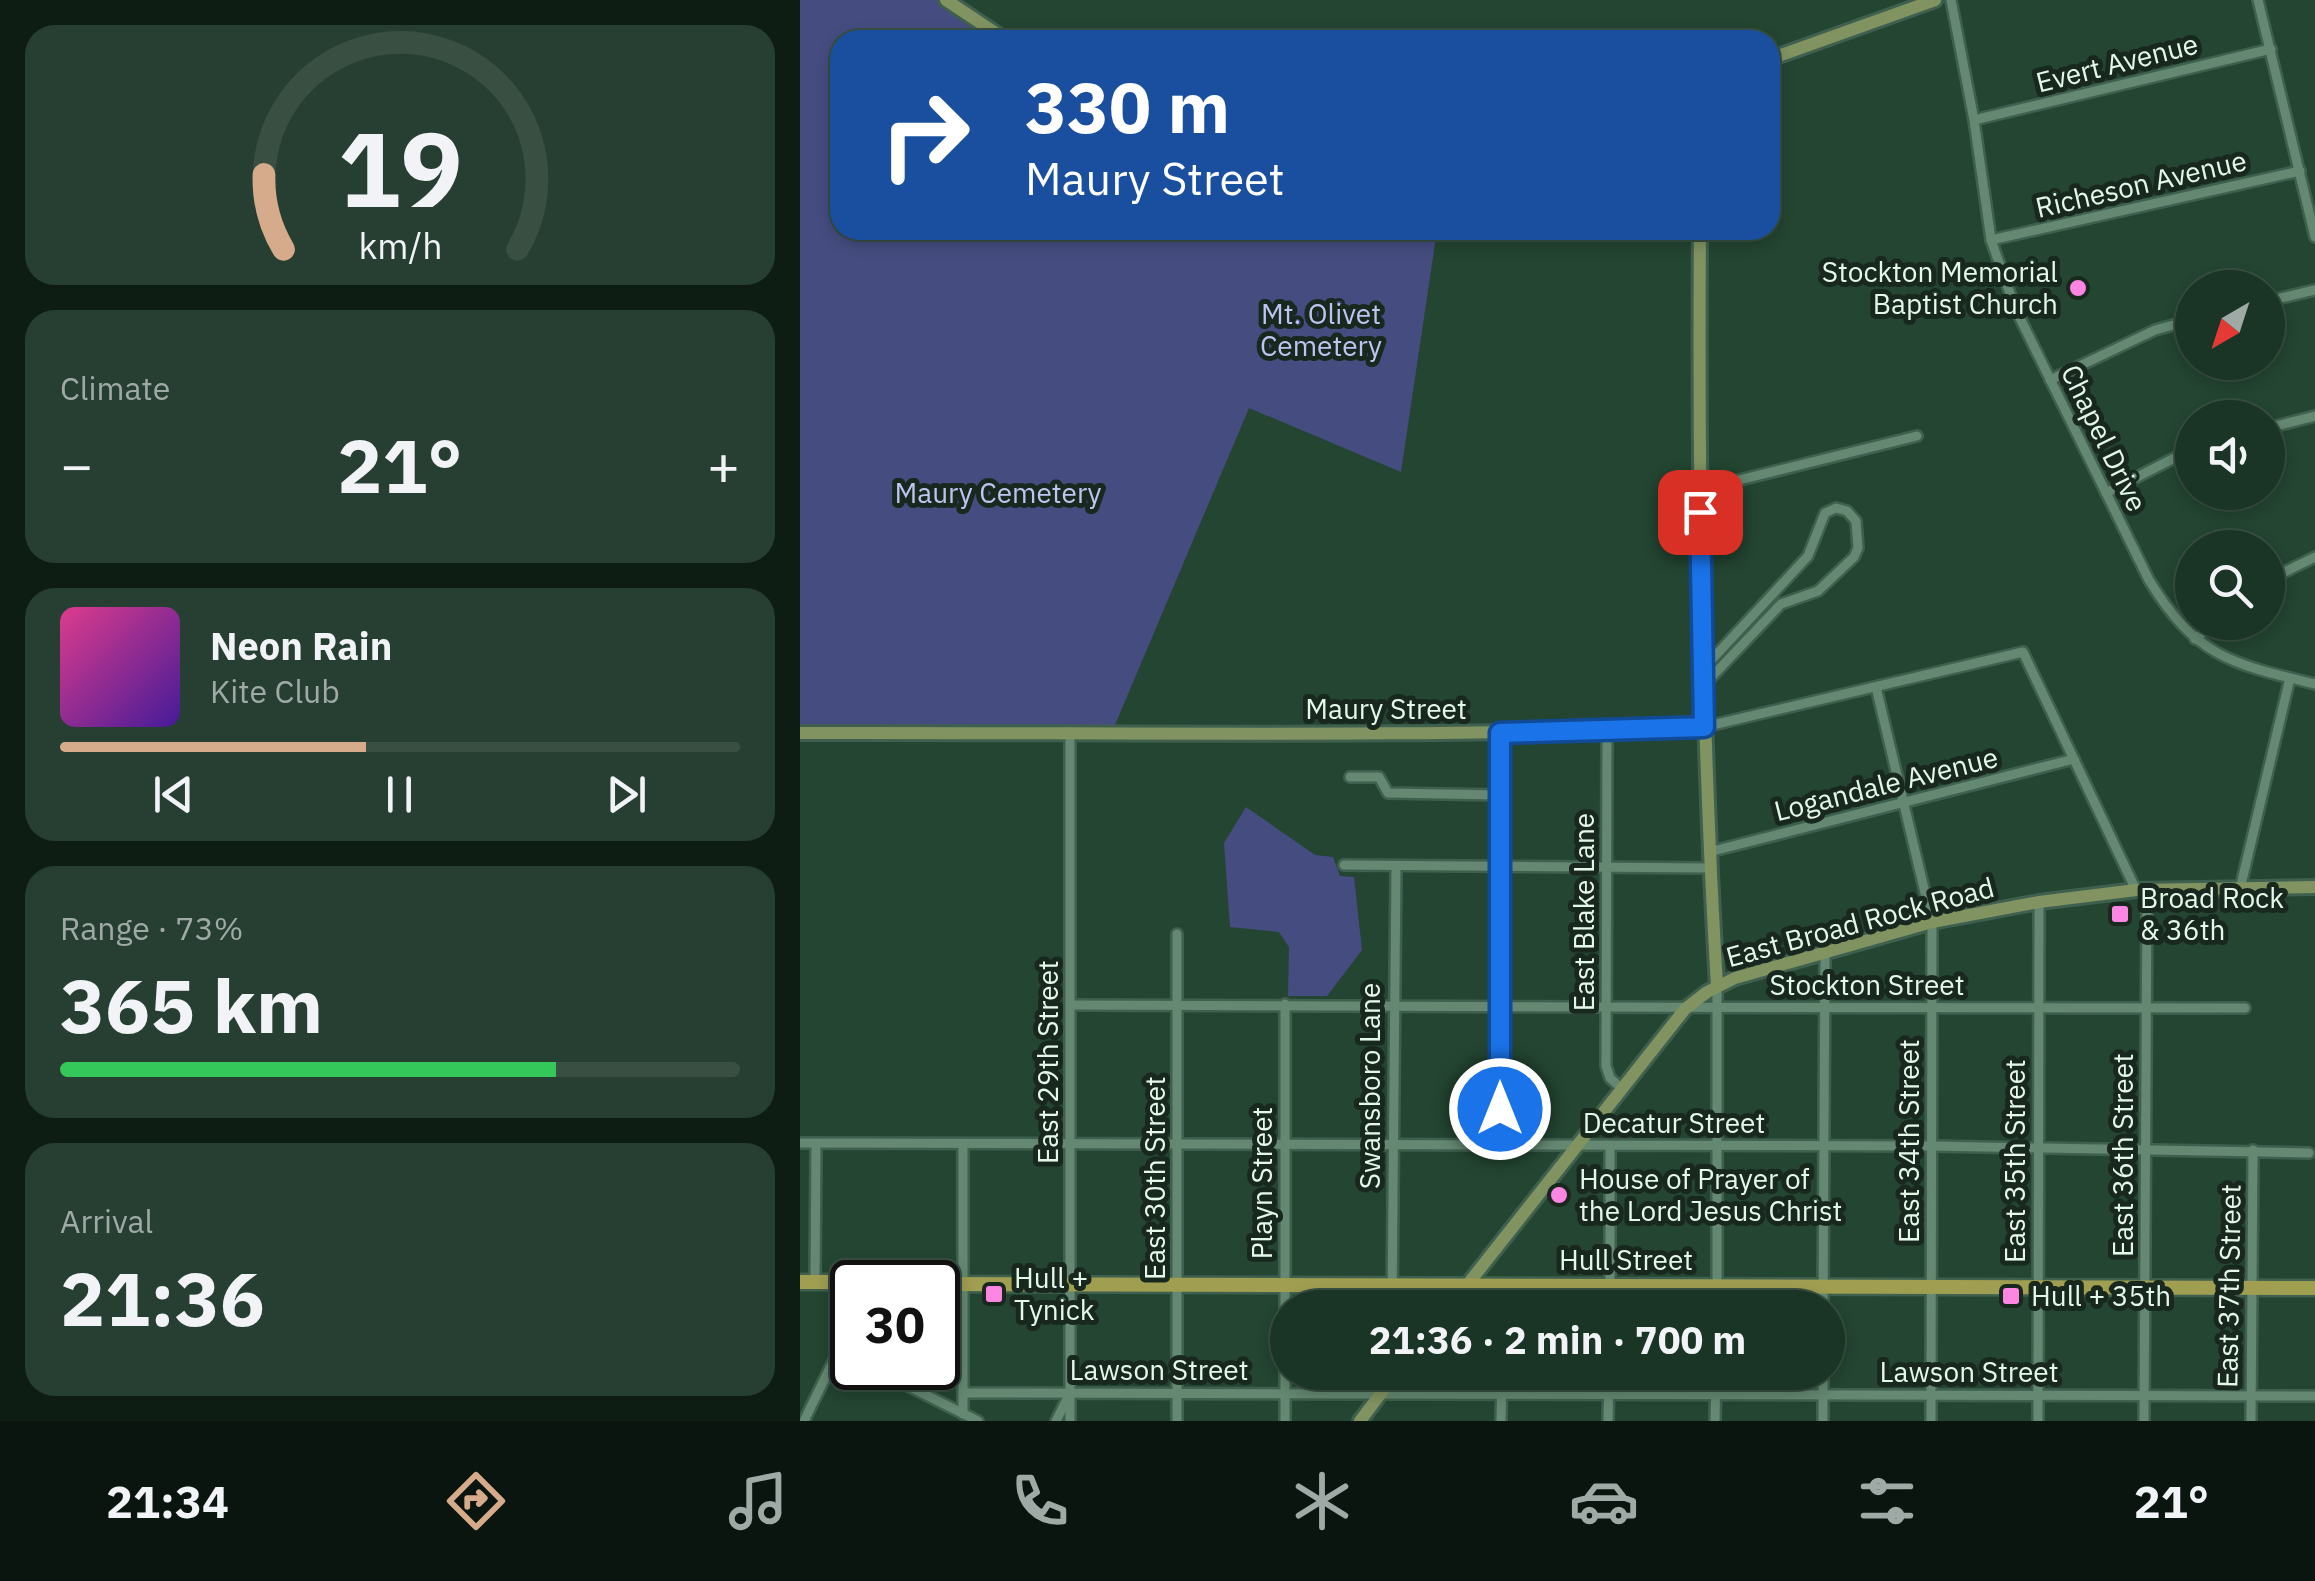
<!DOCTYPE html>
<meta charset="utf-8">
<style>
:root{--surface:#1a3425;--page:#273f32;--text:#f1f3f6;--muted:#9faaa7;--line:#384f42;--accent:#d6ab8b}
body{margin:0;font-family:"IBM Plex Sans",sans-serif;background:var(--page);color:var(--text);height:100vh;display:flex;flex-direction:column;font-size:38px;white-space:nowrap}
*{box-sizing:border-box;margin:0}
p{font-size:32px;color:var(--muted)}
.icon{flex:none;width:55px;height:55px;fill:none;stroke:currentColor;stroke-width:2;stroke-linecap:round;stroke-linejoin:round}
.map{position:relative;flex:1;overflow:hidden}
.drawer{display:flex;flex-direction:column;gap:25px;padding:25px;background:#0e1d14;width:800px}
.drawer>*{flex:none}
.hud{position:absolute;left:30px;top:30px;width:950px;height:210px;border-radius:30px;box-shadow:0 5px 15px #0003,0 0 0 2px var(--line);background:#1a4fa0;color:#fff;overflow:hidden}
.needle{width:65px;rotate:219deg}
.fabs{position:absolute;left:1375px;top:270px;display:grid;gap:20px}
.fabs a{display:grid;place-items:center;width:110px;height:110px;border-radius:50%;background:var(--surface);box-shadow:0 5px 15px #0003,0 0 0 2px var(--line);font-size:50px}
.speed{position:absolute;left:30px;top:1260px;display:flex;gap:20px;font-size:50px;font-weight:700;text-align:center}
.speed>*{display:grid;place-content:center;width:130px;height:130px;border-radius:50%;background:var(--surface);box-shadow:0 5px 15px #0003,0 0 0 2px var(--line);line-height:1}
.speed .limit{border:5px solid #111;border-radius:15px;background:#fff;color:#111}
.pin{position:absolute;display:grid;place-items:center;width:85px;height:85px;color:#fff;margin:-42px;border-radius:20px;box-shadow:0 5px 15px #0006}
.me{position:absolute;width:110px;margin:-55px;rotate:0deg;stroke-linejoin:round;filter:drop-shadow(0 0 8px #0008)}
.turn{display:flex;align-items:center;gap:35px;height:210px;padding:0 30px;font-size:45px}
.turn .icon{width:130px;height:130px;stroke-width:2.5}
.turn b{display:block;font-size:70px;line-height:85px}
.big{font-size:75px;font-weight:700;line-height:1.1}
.drawer .card{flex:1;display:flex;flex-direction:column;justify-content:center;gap:15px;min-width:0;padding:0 35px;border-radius:30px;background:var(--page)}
.drawer .dial{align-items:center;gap:0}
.dial svg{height:260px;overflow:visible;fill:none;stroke:var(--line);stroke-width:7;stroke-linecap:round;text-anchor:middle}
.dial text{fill:var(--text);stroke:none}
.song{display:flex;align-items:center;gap:30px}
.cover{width:120px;height:120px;border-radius:15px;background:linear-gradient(135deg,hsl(330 70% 55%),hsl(260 70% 35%))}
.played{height:10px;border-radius:5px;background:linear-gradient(90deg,var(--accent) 45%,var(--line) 45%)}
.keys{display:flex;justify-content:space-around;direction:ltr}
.heat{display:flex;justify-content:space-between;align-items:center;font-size:55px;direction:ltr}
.charge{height:15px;border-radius:8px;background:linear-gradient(90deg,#34c759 73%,var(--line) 0)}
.trip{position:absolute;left:470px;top:1290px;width:575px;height:100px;border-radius:50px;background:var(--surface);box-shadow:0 5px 15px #0003,0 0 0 2px var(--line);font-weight:700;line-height:100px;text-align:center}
.tab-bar{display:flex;height:160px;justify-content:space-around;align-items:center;background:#0a150f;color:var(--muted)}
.tab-bar .icon{width:70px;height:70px}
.tab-bar .current{color:var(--accent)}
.tab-bar b{font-size:45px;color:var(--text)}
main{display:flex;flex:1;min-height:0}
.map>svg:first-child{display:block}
</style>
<main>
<section class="drawer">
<div class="card dial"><svg viewBox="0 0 100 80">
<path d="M14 69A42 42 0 1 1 86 69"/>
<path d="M14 69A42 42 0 0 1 8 46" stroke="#d6ab8b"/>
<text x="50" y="56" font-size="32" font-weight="700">19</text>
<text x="50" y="72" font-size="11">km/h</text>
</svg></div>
<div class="card"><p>Climate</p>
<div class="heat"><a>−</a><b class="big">21°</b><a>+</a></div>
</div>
<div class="card">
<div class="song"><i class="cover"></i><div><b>Neon Rain</b><p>Kite Club</p></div></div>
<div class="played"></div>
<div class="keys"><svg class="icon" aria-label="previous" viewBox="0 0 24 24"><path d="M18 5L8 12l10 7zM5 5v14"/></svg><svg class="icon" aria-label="pause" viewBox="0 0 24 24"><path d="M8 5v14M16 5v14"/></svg><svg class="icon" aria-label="next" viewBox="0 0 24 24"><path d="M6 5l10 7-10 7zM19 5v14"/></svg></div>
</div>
<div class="card"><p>Range · 73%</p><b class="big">365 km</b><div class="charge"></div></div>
<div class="card"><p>Arrival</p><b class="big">21:36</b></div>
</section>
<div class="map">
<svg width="1515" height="1421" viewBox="0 0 1515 1421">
<rect width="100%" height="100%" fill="#234531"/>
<g fill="#454d80">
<path d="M0,0H139L199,40H40V230H637L601,472L449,408L312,732H0Z"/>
<path d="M446,807L515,855L533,857L540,876L554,877L562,950L527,996H488L489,947L479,932L430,927L424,843Z"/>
</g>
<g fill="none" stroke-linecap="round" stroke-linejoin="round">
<g stroke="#40604f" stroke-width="14">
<g id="street">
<path d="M1151,0L1174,120L1191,240L1216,310L1349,580C1396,657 1432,664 1515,684"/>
<path d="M1458,0L1515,237"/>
<path d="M1174,120L1471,49"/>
<path d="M1191,240L1500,171"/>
<path d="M1468,301L1515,290"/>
<path d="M1250,380L1355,330L1392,320"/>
<path d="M1468,428L1515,416"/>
<path d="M899,490L1117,436"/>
<path d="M1306,493L1392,449"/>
<path d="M1468,580L1515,557"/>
<path d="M1395,639L1415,622"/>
<path d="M904,685L981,604L1018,591L1054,557L1058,548L1056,521L1047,511L1036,508L1025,513L1008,556L904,668"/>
<path d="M1076,687L1132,922L1131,1421"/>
<path d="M904,727L1223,652L1336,890"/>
<path d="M807,731L806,1066L810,1078L821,1088"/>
<path d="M550,777H579L588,793L700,795"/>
<path d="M909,852L1274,759"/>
<path d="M544,865L910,868"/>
<path d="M1440,889L1490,678"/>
<path d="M270,1005C662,1007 1053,1008 1445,1008"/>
<path d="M0,1143L1133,1146L1509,1153"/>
<path d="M163,1144V1414"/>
<path d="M700,1144V733"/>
<path d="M15,1282L16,1143"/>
<path d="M592,1308L596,866"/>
<path d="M702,1308L703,1285"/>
<path d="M810,1308V1146"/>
<path d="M917,1308V986"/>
<path d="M1023,1308L1025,952"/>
<path d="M72,1368L178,1421"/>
<path d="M163,1393L1515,1396"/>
<path d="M4,1421L52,1323"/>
<path d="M256,1421L269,1395"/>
<path d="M270,1421V732"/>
<path d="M377,1421V934"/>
<path d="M485,1421V1004"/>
<path d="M701,1421L702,1372"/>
<path d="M808,1421L809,1372"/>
<path d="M915,1421L916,1372"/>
<path d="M1023,1421V1372"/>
<path d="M1238,1421L1239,902"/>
<path d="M1344,1421L1347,890"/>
<path d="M1451,1421L1453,1150"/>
</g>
</g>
<g stroke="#40604f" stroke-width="18">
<g id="secondary">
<path d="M146,0L206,40"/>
<path d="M970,59L1135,0"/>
<path d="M900,230C898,482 902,734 917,986"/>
<path d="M0,733C302,732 603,738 904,727"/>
<path d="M649,1308L885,1009L907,992L935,978L1132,922L1239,902L1336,890L1515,887"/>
<path d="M560,1421L597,1372"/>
</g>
</g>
<g stroke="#40604f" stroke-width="19">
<g id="primary">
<path d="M0,1282H82"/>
<path d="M138,1284L1515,1288"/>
</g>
</g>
<use href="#street" stroke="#648871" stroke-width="9"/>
<use href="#secondary" stroke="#819361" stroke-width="12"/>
<use href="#primary" stroke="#9f9e51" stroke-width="14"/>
</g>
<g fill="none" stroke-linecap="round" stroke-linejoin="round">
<g stroke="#114b97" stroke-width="25">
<path id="route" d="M700,1109V733L904,727L900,512"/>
</g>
<use href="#route" stroke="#1a73e8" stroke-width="18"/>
</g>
<g fill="#fd86e3" stroke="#19281e" stroke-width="4">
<circle cx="1278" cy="288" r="10"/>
<rect x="1310" y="904" width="20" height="20" rx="5"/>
<circle cx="759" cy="1195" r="10"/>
<rect x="184" y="1284" width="20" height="20" rx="5"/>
<rect x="1201" y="1286" width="20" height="20" rx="5"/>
</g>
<g text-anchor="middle" stroke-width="10" stroke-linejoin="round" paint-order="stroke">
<g font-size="28" fill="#e4f8ea" stroke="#19281e">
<text transform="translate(1317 63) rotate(-14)" y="10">Evert Avenue</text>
<text transform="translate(1341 184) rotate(-13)" y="10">Richeson Avenue</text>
<text transform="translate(1304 438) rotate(64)" y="10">Chapel Drive</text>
<text x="586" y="719">Maury Street</text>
<text transform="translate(1086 784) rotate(-14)" y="10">Logandale Avenue</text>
<text transform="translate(784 912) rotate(-90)" y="10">East Blake Lane</text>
<text transform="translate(1060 922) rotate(-15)" y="10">East Broad Rock Road</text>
<text x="1067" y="995">Stockton Street</text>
<text transform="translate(248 1062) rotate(-90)" y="10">East 29th Street</text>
<text transform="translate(570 1086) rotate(-90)" y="10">Swansboro Lane</text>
<text x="874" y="1133">Decatur Street</text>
<text transform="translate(1109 1141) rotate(-90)" y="10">East 34th Street</text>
<text transform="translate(1323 1155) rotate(-90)" y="10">East 36th Street</text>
<text transform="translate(1215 1161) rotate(-90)" y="10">East 35th Street</text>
<text transform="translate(355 1178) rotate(-90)" y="10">East 30th Street</text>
<text transform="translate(462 1183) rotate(-90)" y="10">Playn Street</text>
<text x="826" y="1270">Hull Street</text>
<text transform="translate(1429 1286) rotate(-89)" y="10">East 37th Street</text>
<text x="359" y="1380">Lawson Street</text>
<text x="1169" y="1382">Lawson Street</text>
</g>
<g font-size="28" fill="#e4f8ea" stroke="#19281e" text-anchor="start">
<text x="1258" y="282" text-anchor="end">Stockton Memorial<tspan x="1258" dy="32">Baptist Church</tspan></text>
<text x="1340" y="908">Broad Rock<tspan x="1340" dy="32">&amp; 36th</tspan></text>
<text x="779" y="1189">House of Prayer of<tspan x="779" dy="32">the Lord Jesus Christ</tspan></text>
<text x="214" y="1288">Hull +<tspan x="214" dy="32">Tynick</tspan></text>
<text x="1231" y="1306">Hull + 35th</text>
</g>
<g font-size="28" fill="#bcc5f0" stroke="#19281e">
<text x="521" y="324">Mt. Olivet<tspan x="521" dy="32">Cemetery</tspan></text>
<text x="198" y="503">Maury Cemetery</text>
</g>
</g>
</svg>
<div class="fabs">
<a><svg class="needle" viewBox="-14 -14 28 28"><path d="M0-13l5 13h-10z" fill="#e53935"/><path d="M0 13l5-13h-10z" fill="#9faaa7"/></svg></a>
<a><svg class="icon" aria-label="sound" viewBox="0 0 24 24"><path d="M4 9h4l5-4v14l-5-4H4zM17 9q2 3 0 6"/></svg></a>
<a><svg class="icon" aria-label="search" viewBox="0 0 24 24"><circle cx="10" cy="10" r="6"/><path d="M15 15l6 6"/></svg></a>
</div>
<div class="speed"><div class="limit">30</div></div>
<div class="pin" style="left:900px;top:512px;background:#d93025"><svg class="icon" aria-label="arrive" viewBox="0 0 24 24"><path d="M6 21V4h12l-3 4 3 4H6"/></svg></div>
<svg class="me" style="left:700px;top:1109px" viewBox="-20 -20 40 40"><circle r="17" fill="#1a73e8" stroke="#fff" stroke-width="3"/><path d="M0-11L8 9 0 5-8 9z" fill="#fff"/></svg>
<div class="trip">21:36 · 2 min · 700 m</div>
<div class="hud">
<div class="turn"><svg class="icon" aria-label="right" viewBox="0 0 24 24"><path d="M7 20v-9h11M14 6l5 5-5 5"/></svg><div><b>330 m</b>Maury Street</div></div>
</div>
</div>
</main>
<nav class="tab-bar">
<b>21:34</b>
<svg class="icon current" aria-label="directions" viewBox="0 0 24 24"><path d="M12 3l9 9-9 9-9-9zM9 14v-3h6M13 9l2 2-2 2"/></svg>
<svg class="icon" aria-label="music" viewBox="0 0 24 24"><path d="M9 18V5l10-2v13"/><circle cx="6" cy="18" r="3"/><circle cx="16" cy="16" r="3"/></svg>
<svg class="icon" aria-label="phone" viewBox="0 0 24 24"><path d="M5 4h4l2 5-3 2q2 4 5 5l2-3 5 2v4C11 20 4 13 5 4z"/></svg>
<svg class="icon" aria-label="climate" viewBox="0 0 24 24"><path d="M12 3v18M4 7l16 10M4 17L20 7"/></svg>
<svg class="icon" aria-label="car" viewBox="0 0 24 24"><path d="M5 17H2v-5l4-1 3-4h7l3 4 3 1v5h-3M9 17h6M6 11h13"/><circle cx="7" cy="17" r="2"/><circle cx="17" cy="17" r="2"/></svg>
<svg class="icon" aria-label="filters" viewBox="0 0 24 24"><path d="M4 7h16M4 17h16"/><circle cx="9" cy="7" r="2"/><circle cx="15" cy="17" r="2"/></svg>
<b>21°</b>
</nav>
